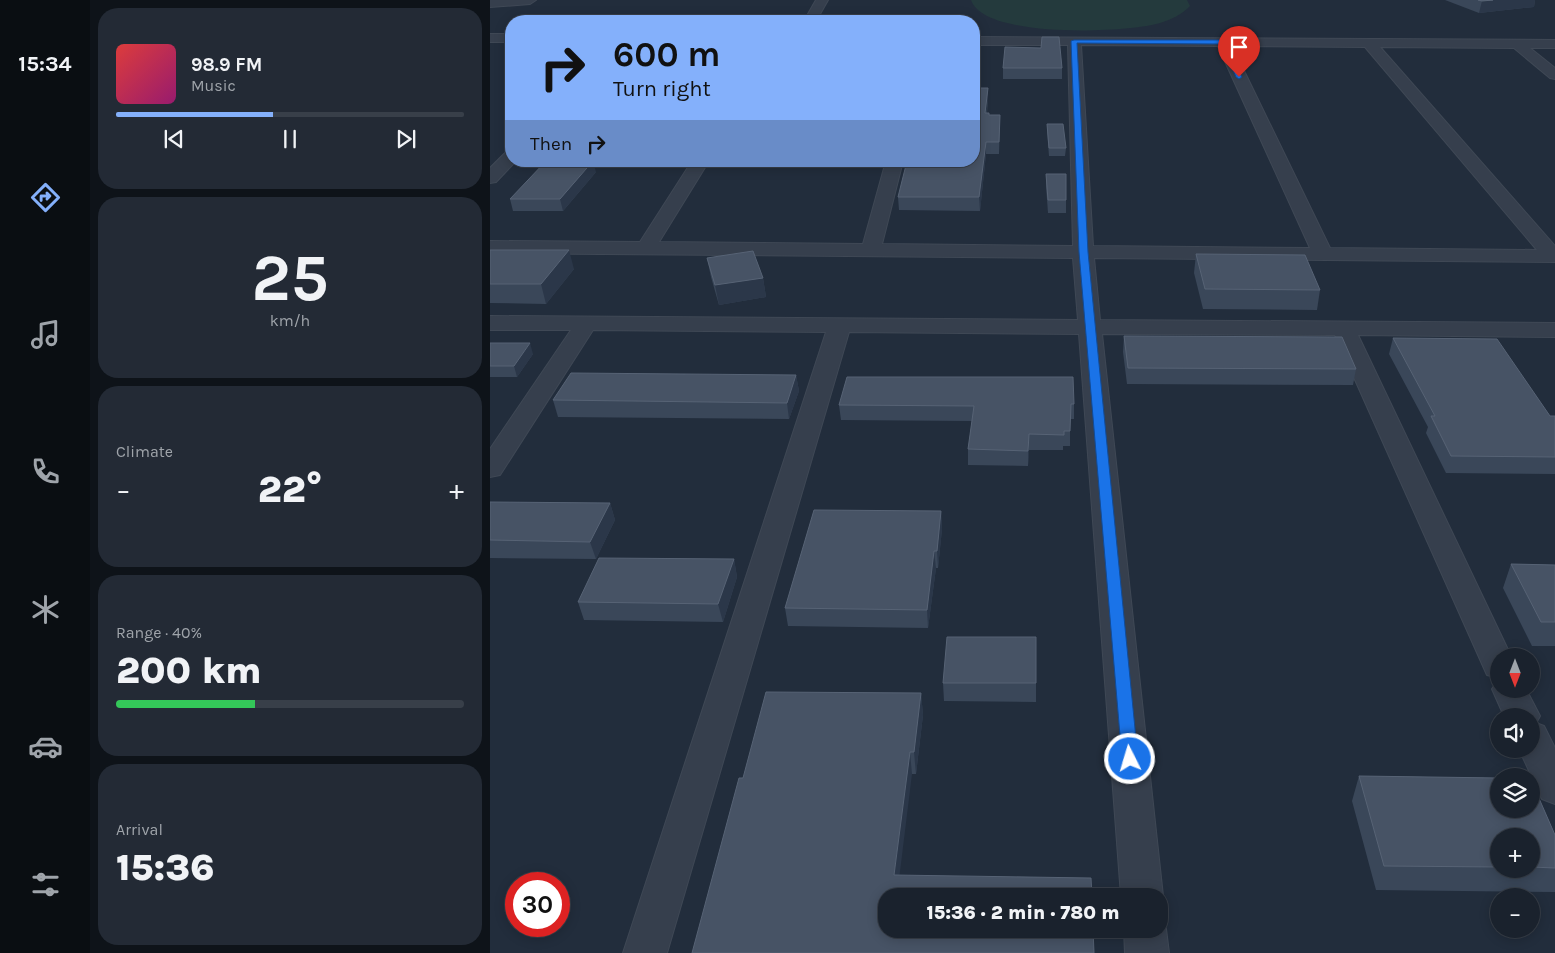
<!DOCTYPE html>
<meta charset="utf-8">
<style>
:root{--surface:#1a222d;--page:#232a35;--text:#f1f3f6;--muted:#9fa4aa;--line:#383f49;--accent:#84b0fb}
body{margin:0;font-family:Karla,sans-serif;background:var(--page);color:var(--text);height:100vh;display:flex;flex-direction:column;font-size:19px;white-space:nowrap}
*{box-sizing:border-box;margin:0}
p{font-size:16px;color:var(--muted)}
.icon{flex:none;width:28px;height:28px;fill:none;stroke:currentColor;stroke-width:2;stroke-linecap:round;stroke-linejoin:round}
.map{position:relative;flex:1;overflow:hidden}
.sheet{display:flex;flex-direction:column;gap:8px;padding:8px;background:#0e1319;width:400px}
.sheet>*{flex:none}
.guide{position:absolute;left:15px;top:15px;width:475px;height:152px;border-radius:20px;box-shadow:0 2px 12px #0003,0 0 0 1px var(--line);background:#84b0fb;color:#111;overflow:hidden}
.needle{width:32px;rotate:180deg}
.controls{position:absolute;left:1000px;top:648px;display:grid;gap:10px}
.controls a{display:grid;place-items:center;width:50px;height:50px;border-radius:50%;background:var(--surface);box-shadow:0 2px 12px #0003,0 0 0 1px var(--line);font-size:25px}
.speed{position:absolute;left:15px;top:872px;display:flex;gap:10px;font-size:25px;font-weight:700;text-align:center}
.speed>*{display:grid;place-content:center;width:65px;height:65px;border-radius:50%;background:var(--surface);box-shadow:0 2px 12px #0003,0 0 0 1px var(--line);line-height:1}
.speed .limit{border:8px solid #d22;background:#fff;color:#111}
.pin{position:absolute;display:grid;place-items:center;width:42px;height:42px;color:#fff;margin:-51px -21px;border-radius:50% 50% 50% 0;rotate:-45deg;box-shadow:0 0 5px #0007}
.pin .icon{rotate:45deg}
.me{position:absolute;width:55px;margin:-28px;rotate:355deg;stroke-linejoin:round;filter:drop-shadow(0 0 4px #0008)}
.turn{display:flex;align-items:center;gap:18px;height:105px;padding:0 25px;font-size:22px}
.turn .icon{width:65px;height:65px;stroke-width:2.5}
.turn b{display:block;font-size:35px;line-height:42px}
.then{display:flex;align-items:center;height:48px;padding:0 25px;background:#0003;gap:10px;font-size:19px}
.big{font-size:38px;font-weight:800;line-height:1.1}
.sheet .card{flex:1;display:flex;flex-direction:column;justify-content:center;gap:8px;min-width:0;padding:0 18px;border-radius:20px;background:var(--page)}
.sheet .dial{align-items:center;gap:0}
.dial b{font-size:65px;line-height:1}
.song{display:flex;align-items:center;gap:15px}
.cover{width:60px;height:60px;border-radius:8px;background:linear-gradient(135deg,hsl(0 70% 55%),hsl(320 70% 35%))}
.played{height:5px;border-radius:2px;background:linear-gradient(90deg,var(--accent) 45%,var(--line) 45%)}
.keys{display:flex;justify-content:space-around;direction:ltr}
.heat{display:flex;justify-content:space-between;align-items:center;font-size:28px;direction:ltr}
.charge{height:8px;border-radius:4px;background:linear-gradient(90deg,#34c759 40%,var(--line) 0)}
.trip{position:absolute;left:388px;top:888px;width:290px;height:50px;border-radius:20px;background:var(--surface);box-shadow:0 2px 12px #0003,0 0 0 1px var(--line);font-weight:800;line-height:50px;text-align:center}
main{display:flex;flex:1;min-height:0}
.menu{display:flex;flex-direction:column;width:90px;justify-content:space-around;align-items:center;background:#0a0e12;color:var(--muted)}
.menu .icon{width:35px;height:35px}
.menu .current{color:var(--accent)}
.menu b{font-size:22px;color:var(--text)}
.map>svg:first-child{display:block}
</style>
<main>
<nav class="menu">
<b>15:34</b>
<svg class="icon current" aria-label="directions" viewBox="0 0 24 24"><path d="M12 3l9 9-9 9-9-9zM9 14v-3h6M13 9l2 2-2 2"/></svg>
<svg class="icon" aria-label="music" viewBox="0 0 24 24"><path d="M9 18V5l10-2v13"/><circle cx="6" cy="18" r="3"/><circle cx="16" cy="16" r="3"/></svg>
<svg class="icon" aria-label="phone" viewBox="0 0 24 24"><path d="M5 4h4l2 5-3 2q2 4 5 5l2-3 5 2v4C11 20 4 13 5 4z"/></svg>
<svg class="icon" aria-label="climate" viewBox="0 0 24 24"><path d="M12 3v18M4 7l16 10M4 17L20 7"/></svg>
<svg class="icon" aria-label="car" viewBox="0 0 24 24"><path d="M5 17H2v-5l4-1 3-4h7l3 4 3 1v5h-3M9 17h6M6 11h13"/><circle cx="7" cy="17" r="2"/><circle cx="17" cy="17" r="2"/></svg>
<svg class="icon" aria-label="filters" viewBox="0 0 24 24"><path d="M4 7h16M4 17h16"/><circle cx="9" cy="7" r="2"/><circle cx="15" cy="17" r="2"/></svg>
</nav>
<section class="sheet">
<div class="card">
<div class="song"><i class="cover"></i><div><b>98.9 FM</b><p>Music</p></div></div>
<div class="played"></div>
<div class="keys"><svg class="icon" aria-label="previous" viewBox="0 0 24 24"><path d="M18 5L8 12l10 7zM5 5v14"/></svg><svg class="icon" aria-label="pause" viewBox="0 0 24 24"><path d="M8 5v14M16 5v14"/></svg><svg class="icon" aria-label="next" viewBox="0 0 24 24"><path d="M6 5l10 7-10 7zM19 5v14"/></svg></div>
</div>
<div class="card dial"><b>25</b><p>km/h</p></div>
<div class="card"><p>Climate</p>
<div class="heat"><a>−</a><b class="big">22°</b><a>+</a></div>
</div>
<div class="card"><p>Range · 40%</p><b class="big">200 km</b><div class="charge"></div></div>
<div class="card"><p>Arrival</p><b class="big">15:36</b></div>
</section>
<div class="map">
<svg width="1065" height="953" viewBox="0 0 1065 953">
<rect width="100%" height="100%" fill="#222d3c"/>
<path fill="#243a3d" d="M481,0H697L700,6C691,15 682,19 670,23C636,33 494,39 481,0Z"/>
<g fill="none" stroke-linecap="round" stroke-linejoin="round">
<g stroke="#3f4855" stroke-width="2">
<g id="minor">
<path d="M0,0H46L40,4L0,7Z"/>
<path d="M326,0H338L326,21H314Z"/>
<rect x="0" y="34" width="21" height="8"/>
<path d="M484,37L1065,40V48H1040L1065,68V79L1060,78L1024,48L890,47L1065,246V262L604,258L610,320L1065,323V337L868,335L1021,656H1009V678L997,675L845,335L612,334L673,896L669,905V896H631L589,334L359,332L177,953H133L336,332L103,330L10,475L0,477V449L81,330H0V316L588,320L583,258L0,253V241L150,242L202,161H219L169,242L373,244L396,161H413L392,244L583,246L578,45H484ZM591,45L728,46L820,248L603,246ZM742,46L875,47L1047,250L840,248Z"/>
<path d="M21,152V161H26L6,182L0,183V168L15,153Z"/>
<path d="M1009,679V689H1036L1050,716L1046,723L1054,726L1065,748V804L1052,799L1029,749H1041V716H1014L1002,689Z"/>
<path d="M669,915L676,929L679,953H635L634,929H669Z"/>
</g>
</g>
<use href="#minor" fill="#363f4d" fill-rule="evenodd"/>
</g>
<g fill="#3a4759" fill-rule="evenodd">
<path d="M955,0H1045L1044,7L989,13Z"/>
<rect x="513" y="68" width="59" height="11"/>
<path d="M498,88V100L497,113L499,115H510L509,154H496L490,211L409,210L408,197Z"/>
<path d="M557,124L576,148L575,156H559L557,131Z"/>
<path d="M106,172L73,211H23L20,199Z"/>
<path d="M556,174L576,200V213H558L556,186Z"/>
<path d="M0,250L84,269L56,304L0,303Z"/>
<path d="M706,254L830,290L827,310L713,309L704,273Z"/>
<path d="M217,258L273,278L276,297L229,305L221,277Z"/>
<path d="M634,336L866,369L863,385L637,384L633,352Z"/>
<path d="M903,338L1060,416H1065V474L956,473L936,433L938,427L899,354Z"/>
<path d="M0,343L43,354L27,377H0Z"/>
<path d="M306,375L309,391L299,419L68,417L63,400Z"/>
<path d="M584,404V419H580V446H573V450H539L538,466L478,465V449L482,421L351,420L349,405Z"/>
<path d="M0,502L120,503L125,520L106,559L0,558Z"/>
<path d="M451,511L452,529L448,568H446L438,628L298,626L295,608Z"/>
<path d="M244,559L247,577L233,622L94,620L88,602Z"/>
<path d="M1021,564L1065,565V646H1042L1013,588Z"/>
<path d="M453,683H546V702L454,701Z"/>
<path d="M431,693L433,715L426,774H422L202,953Z"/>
<path d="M869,776L1009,778V809H1041V780L1065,835V868H1057H1065V892L886,890L862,801ZM1009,836H1041V869H1009Z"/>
</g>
<g fill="#2b3749">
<path d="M1003,0H1045L1044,7L989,13L992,1Z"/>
<path d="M498,88V100L495,124V113Z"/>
<path d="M510,115V127L509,154V142Z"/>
<path d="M496,142V154L490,211L489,197Z"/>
<path d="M103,161L106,172L73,211L70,199Z"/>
<path d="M79,250L84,269L56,304L51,284Z"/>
<path d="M273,278L276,297L229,305L225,285Z"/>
<path d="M40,343L43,354L27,377L24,366Z"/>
<path d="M306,375L309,391L299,419L297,403Z"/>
<path d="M539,434V450L538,466V451Z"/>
<path d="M120,503L125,520L106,559L100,542Z"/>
<path d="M451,511L452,529L448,568L447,551Z"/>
<path d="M444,551L446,568L438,628L437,610Z"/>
<path d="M244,559L247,577L233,622L228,604Z"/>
<path d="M431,693L433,715L426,774L424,752Z"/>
<path d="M420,752L422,774L407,896L404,875Z"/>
</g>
<g fill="#475365" stroke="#576375">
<path d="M988,0H1003L992,1Z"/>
<path d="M552,37H569L572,68H513L515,47L551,48Z"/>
<path d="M484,88H498L495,113H499V115H510L509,142H496L489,197H408L417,161H484Z"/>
<path d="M557,124H573L576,148H559Z"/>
<path d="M56,161H103L70,199H20Z"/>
<path d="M556,174H576V200H558Z"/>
<path d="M0,250H79L51,284H0Z"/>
<path d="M263,251L273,278L225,285L217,258Z"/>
<path d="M706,254L815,255L830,290L715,289Z"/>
<path d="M634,336L852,337L866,369L638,368Z"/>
<path d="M903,338L1007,339L1060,416H1065V457L961,456L941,416H945Z"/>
<path d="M0,343H40L24,366H0Z"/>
<path d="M81,373L306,375L297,403L63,400Z"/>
<path d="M357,377H583L584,404H581L580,431H574V435L539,434L538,451L478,449L484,406L349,405Z"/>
<path d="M0,502L120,503L100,542L0,540Z"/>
<path d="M324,510L451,511L447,551H444L437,610L295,608Z"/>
<path d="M109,558L244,559L228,604L88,602Z"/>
<path d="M1021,564L1065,565V622H1051Z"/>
<path d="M457,637H546V683H453Z"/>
<path d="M276,692L431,693L424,752H420L404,875L601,878L602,896H396V929H603L604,953H202L249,778H253Z"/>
<path d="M869,776L1009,778V809H1041V780L1065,835V868L1041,867V836H1009V867L894,866Z"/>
</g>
<path fill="#1a73e8" stroke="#114b97" d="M584,40H732L752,77L749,79L746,77L731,44L587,43L598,252L648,759L645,763L640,765L634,763L632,759L589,252L581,41Z"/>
</svg>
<div class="controls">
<a><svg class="needle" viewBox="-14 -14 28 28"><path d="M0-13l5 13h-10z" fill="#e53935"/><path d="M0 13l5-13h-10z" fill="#9fa4aa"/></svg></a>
<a><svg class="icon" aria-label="sound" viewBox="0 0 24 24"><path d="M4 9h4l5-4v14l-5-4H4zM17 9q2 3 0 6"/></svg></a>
<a><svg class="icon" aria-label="layers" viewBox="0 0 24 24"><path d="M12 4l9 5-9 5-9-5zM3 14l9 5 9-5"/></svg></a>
<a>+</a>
<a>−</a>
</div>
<div class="speed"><div class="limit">30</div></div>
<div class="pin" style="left:749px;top:77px;background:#d93025"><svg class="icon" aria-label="arrive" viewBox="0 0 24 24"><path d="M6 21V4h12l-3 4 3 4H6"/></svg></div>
<svg class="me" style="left:640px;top:759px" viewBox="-20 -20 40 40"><circle r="17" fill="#1a73e8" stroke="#fff" stroke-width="3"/><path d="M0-11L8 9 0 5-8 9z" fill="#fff"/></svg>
<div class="trip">15:36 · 2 min · 780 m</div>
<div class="guide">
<div class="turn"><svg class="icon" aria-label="right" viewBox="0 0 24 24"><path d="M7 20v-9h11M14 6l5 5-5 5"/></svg><div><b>600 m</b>Turn right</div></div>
<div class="then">Then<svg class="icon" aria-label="right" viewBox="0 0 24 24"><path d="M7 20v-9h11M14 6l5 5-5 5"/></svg></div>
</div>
</div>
</main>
